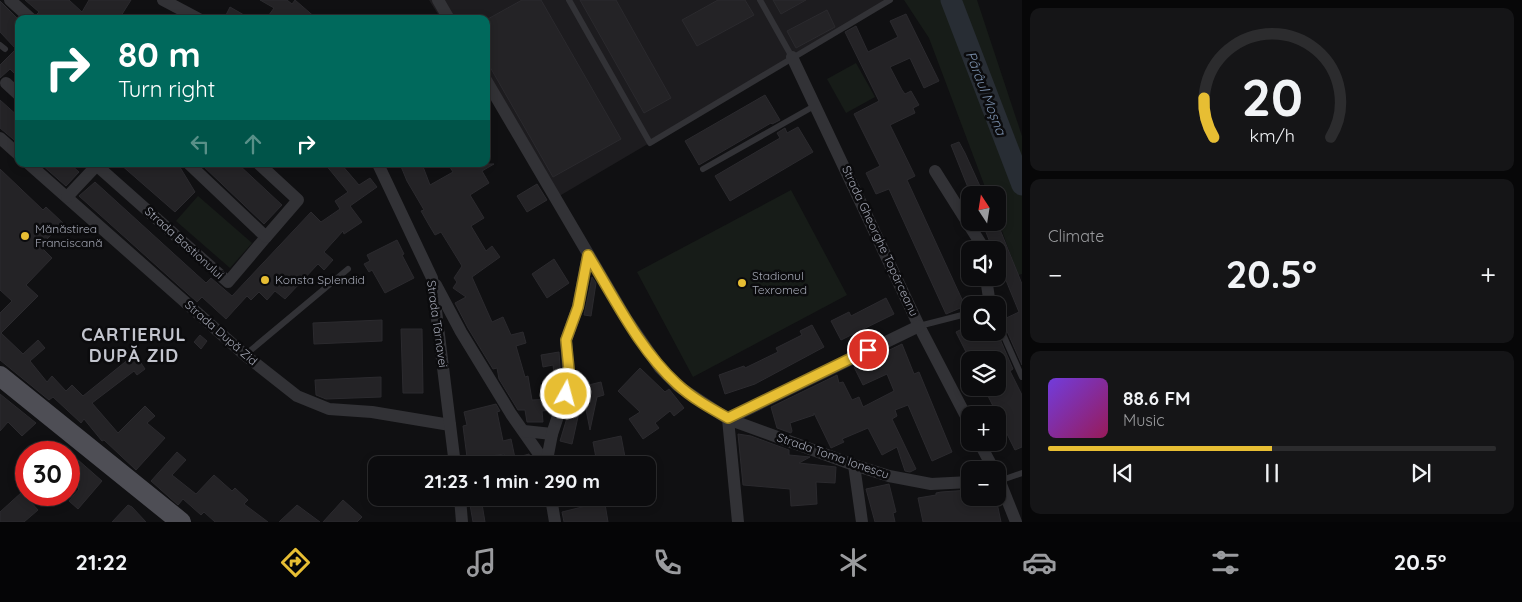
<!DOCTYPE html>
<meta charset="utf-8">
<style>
:root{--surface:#0c0c0e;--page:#151517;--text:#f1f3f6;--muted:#9a9b9e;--line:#2c2c2e;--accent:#e7be33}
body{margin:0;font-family:Quicksand,sans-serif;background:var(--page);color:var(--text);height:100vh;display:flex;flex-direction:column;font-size:19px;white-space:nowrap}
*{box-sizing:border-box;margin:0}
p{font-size:16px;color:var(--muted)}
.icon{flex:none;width:28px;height:28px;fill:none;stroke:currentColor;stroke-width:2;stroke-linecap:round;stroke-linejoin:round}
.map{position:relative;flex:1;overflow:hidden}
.panel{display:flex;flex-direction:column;gap:8px;padding:8px;background:#070708;width:500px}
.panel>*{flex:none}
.guide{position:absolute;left:15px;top:15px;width:475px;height:152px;border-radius:10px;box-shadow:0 2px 8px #0003,0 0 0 1px var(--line);background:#00695c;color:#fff;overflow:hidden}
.needle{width:32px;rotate:348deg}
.fabs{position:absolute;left:961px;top:186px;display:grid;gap:10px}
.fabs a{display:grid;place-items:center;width:45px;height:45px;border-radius:10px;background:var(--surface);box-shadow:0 2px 8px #0003,0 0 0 1px var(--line);font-size:25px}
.speed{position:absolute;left:15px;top:441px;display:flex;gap:10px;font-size:25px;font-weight:700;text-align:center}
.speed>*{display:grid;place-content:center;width:65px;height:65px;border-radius:50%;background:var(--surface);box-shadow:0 2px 8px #0003,0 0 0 1px var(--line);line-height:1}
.speed .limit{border:8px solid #d22;background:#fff;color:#111}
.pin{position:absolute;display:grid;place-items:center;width:42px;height:42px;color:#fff;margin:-21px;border:2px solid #fff;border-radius:50%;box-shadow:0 1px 5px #0007}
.me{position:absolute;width:55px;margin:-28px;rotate:7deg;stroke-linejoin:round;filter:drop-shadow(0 0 4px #0008)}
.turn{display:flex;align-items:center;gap:18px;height:105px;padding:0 20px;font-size:22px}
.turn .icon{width:65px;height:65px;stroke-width:2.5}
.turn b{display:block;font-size:35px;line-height:42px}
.lanes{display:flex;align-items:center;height:48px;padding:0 20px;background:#0003;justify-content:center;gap:25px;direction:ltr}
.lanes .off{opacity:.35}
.big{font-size:38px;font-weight:700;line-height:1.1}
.panel .widget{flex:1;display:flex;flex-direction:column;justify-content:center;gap:8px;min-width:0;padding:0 18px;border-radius:10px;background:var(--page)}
.panel .dial{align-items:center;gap:0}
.dial svg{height:130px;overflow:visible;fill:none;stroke:var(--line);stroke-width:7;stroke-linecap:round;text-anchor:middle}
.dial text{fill:var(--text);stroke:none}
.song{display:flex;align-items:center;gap:15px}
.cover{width:60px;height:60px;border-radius:8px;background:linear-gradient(135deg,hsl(260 70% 55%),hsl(330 70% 35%))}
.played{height:5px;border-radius:2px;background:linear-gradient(90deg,var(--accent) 50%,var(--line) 50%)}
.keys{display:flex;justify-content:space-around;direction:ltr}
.heat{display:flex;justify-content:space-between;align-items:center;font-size:28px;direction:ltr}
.trip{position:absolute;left:368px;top:456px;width:288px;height:50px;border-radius:10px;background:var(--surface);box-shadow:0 2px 8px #0003,0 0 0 1px var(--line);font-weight:700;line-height:50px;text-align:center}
.tab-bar{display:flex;height:80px;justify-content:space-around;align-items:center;background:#050506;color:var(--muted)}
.tab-bar .icon{width:35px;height:35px}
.tab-bar .on{color:var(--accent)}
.tab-bar b{font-size:22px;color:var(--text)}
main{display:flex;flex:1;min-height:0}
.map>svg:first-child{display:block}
</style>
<main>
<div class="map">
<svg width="1022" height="522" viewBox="0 0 1022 522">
<rect width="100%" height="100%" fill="#101012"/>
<path fill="#1d1c1f" d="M429,0H892L556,198L486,89V19H441Z"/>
<g fill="#171c18">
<path d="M904,0H977L1022,136V185L1001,133L1022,190V274L1018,275L998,220V195H988L929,38Z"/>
<path d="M856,63L875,97L846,113L827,79Z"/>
<path d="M791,190L847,295L693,377L637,272Z"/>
<path d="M198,196L252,243L230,268L176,221Z"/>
</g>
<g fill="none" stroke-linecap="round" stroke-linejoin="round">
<path stroke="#282d34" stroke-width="21" d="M951,0L1022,185"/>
</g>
<g fill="#242326" stroke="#2b2a2e">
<path d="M25,0H69L82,12L89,0H131L119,19H42L37,14L39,12Z"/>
<path d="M260,0H287L292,4L295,0L317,19H266L274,8Z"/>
<path d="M522,0H541L621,139L553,177L486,60V20Z"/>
<path d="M580,0H616L671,98L644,113Z"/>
<path d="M718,0H745L754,15L697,46L682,20Z"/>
<path d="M773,0H806L781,14Z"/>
<path d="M0,1L19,20V78L10,69L0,78V65L16,49L0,32Z"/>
<path d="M230,7L251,19H224Z"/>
<path d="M827,10L835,27L796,48L787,31Z"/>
<path d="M906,14L939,81L924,88L910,58L890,67L902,90L905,94L911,91L919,105L913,108L915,113L890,125L915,176L907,180L965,306L946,314L889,189L876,194L866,173L880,166L854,114L879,101L845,32L856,26L868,52L898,37L890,21Z"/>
<path d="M765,95L780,120L772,124L771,123L699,165L685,141Z"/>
<path d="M0,100L19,117V144L0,128Z"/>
<path d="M798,127L813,152L730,201L715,176L780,138L777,133L785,128L787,133Z"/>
<path d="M959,142L965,153L984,195H971L951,145Z"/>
<path d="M41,164H70L79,172L66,186Z"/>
<path d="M120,164H178L195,192L175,212Z"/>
<path d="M201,164H238L282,205L264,224Z"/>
<path d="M325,164H341L359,185L370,178L377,187L350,206L362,222L344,234L343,231L324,252L333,260L324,270L318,264L285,299L275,291L267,300L259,292L251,300L247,296L226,319L202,297L197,302L79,196L95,182L206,283L211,278L232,296L311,212L321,222L340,209L335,201L348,192Z"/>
<path d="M400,164H422L430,185L453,172L448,164H494L482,171L489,183L470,195L484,218L471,226L486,251L492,246L500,257L472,277L492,322L503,317L511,335L523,332L526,343L516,346L525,377L528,376L532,400L552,399L551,410L542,411L543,422H527L525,410H518L499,379L497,368L493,369L468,328L455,303L466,297L453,288L457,282L454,278L462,266L441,232L435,235L429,225L421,211L424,210L407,181Z"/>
<path d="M0,169L43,210L46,207L63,223L40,246L52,258L26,285L38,296L1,333L23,354L38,340L45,348L30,361L47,382L52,376L66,391L72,385L83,396L135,354L145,369L137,375L134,371L92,403L118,433L145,406L155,416L147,423L165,438L136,470L104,440L102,441L84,419L81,423L53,397L49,400L0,360V313L12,301L0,290Z"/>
<path d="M537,184L547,200L527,212L517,196Z"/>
<path d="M982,222H997L1022,284V365L1002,320L1019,312L998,261V250H993Z"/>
<path d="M397,240L404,254L402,255L414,278L385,293L372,270L369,272L364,264L370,261L367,255Z"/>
<path d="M554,259L569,283L547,298L532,274Z"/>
<path d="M592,277L596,283L591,316L584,315Z"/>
<path d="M886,298L894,314L841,340L831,321L849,312L851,316Z"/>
<path d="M382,320V341L314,344L313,323Z"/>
<path d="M812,325L824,347L755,384L725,394L719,375L744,366L745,368L778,352L776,348L802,335L800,331Z"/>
<path d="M970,325V332H997L1013,369L1010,371L1022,395V447L1015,450L984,388H998V360H970L956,332Z"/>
<path d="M401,329H422L423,393H403Z"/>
<path d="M200,335L207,341L201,349L194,342Z"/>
<path d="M902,344L914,374L919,372L952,452L932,461L908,405L895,410L897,416L892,419L916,469L910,472L905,471L897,447L882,455L868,428L842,439L844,442L831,448L814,413V415L790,423L792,431L791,433L777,428L771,407L837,375L839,383L843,382L852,400L859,397L863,407L894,391L887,374L863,385L854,367Z"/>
<path d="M559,352L561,380L555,381L553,365L543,367L541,355Z"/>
<path d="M640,368L665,392L669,389L684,408L674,416L670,411L655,423L659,428L643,439L629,419L640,412L618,391Z"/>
<path d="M381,377V397L326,399L316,395L315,380Z"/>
<path d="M601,382L604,395L597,397L590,430L583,394L572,444L560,441L576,388Z"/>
<path d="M0,394L36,423L22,436L8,422L0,431Z"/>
<path d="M496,404L500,411L497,412L503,441L511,439L515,458L529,454L533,465H501L507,461L504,454L478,458L479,465H468L463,426L467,425L464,412Z"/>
<path d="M738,434L751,436L789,450V455L810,457L799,463L836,467L835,483L816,482L817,504L791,506L790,489L743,485Z"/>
<path d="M621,436L625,457L597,463L593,442Z"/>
<path d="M69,452L102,481L78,509L69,501L79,489L69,479Z"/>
<path d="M177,452L186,460L172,475L196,494L214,475L232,491L235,488L248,500L244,504L268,522H215L204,512L201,515L183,499L178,505L151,481Z"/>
<path d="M889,484L896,512L893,513L895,522H875L866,489Z"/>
<path d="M970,490V500L996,498L1001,522H923L918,498L936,495V493L941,492Z"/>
<path d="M22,492L38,510L24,522H0V512Z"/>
<path d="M481,498L485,522H473L469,499Z"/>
<path d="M588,498H604L608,522H564L562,512L590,505Z"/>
<path d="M343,500L362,517L357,522H323Z"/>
<path d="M128,505L132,507L146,522H112Z"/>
<path d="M297,505L320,522H279Z"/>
</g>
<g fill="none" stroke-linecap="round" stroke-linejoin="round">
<g stroke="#323236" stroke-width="6">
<path d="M569,0L650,143L890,0"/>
<path d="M760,0L792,57"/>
<path d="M0,45L5,49"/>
<path d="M703,169L816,105"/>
<path d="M998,323L1022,377"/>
<path d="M919,326L970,313"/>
<path d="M245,355L348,269"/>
<path d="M999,481L1022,473"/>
</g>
<g stroke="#323236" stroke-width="12">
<path d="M10,0L31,19"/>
<path d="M163,0L199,19"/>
<path d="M438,0L449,19"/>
<path d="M792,57L919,326L970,424"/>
<path d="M486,80L627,320L660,368L678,386L728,419L854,465L889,476L931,484L970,482"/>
<path d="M6,83L19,95"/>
<path d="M0,138L19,155"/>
<path d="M29,164L245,355L297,396L329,409L372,412L450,425"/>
<path d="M95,164L228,282L266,237"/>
<path d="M189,164L266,237L298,200L259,164"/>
<path d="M378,164L432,278L455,465"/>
<path d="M935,171L981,244L982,250"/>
<path d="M67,197L98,164"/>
<path d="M986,278L990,305"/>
<path d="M436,285L461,332L511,414L546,464"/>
<path d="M728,419L919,326"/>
<path d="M728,419L738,522"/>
<path d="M524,431L552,434"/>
<path d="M979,442L994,470"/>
<path d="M546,465L552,434L569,383L566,340L578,307L588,255"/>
<path d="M854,465L862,522"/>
<path d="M998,477L1016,522"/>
<path d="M460,498L462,522"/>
<path d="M551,498L555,522"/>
</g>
<path stroke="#4e4e55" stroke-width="20" d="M0,376L181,522"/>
</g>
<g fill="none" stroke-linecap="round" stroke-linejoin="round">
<g stroke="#967c21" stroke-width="12">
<path id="route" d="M566,394L569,370L566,340L578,307L588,255C615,299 639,349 677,384C692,398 710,408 728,418L868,350"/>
</g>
<use href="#route" stroke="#e7be33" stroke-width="9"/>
</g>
<g fill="#e7be33" stroke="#0b0b0d" stroke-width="2">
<circle cx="25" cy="236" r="5"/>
<circle cx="265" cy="280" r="5"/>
<circle cx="742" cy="283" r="5"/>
</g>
<g text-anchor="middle" stroke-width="5" stroke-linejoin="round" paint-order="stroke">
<g font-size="12" fill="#a2a5b2" stroke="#0b0b0d" text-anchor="start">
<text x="35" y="233">Mănăstirea<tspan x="35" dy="14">Franciscană</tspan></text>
<text x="752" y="280">Stadionul<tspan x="752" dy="14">Texromed</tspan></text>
<text x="275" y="284">Konsta Splendid</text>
</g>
<g font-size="12" fill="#a2a5b2" stroke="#0b0b0d">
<text transform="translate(880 241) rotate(65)" y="4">Strada Gheorghe Topârceanu</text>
<text transform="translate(184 243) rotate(42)" y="4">Strada Bastionului</text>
<text transform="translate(437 324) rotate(82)" y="4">Strada Târnavei</text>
<text transform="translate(221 333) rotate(41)" y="4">Strada După Zid</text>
<text transform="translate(833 456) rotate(19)" y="4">Strada Toma Ionescu</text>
</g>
<g font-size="14" font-style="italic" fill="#7a8fac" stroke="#0b0b0d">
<text transform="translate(986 93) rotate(69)" y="5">Pârâul Moșna</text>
</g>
<g font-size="18" font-weight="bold" letter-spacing="1" fill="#c3c5ce" stroke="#0b0b0d">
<text x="134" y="341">CARTIERUL<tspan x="134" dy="21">DUPĂ ZID</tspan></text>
</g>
</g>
</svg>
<div class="fabs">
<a><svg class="needle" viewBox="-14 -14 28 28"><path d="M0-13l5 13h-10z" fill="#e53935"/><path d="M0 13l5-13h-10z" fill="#9a9b9e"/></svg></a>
<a><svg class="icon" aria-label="sound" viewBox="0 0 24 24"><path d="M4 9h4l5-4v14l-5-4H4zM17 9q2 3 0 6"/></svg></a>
<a><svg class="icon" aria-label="search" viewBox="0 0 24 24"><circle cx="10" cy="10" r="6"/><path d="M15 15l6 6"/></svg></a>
<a><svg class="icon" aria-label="layers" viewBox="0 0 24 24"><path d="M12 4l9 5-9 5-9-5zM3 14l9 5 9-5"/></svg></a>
<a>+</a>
<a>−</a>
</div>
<div class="speed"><div class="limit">30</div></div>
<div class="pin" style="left:868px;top:350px;background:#d93025"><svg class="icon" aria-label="arrive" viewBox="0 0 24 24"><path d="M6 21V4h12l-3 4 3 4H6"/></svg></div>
<svg class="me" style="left:566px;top:394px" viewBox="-20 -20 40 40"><circle r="17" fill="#e7be33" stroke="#fff" stroke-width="3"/><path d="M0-11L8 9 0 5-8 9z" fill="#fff"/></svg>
<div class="trip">21:23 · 1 min · 290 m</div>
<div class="guide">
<div class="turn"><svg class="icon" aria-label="right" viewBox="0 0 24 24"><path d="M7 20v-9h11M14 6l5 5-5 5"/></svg><div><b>80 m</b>Turn right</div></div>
<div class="lanes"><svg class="icon off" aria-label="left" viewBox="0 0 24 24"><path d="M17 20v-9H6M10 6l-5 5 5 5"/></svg><svg class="icon off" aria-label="ahead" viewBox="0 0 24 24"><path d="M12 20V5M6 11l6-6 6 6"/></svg><svg class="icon" aria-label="right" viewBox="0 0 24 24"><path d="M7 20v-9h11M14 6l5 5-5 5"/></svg></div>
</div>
</div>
<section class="panel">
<div class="widget dial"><svg viewBox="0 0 100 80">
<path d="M14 69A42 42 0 1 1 86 69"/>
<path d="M14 69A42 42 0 0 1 8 45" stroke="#e7be33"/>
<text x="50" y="56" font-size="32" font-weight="700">20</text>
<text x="50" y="72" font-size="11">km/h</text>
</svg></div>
<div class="widget"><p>Climate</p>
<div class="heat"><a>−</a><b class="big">20.5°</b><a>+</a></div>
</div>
<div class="widget">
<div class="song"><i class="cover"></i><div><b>88.6 FM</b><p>Music</p></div></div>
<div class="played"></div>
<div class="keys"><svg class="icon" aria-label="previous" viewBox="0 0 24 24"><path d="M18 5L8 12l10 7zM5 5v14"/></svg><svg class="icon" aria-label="pause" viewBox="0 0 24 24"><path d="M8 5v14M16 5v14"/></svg><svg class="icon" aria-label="next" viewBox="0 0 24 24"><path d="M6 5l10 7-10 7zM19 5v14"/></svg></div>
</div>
</section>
</main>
<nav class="tab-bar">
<b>21:22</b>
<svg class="icon on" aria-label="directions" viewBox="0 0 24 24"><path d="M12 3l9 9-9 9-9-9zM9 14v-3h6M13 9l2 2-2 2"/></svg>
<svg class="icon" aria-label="music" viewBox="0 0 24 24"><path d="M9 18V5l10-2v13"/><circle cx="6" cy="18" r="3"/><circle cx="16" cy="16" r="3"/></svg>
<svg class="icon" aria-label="phone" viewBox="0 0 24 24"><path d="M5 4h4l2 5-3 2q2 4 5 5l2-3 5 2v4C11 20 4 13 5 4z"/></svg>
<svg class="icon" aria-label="climate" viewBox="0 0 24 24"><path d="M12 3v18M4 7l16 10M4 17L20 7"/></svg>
<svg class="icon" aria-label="car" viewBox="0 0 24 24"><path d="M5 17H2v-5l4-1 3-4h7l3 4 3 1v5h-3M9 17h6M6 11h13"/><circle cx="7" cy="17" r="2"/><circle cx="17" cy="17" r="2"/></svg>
<svg class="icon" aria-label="filters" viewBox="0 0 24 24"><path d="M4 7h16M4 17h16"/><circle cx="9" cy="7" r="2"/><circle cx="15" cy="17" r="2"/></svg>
<b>20.5°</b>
</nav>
